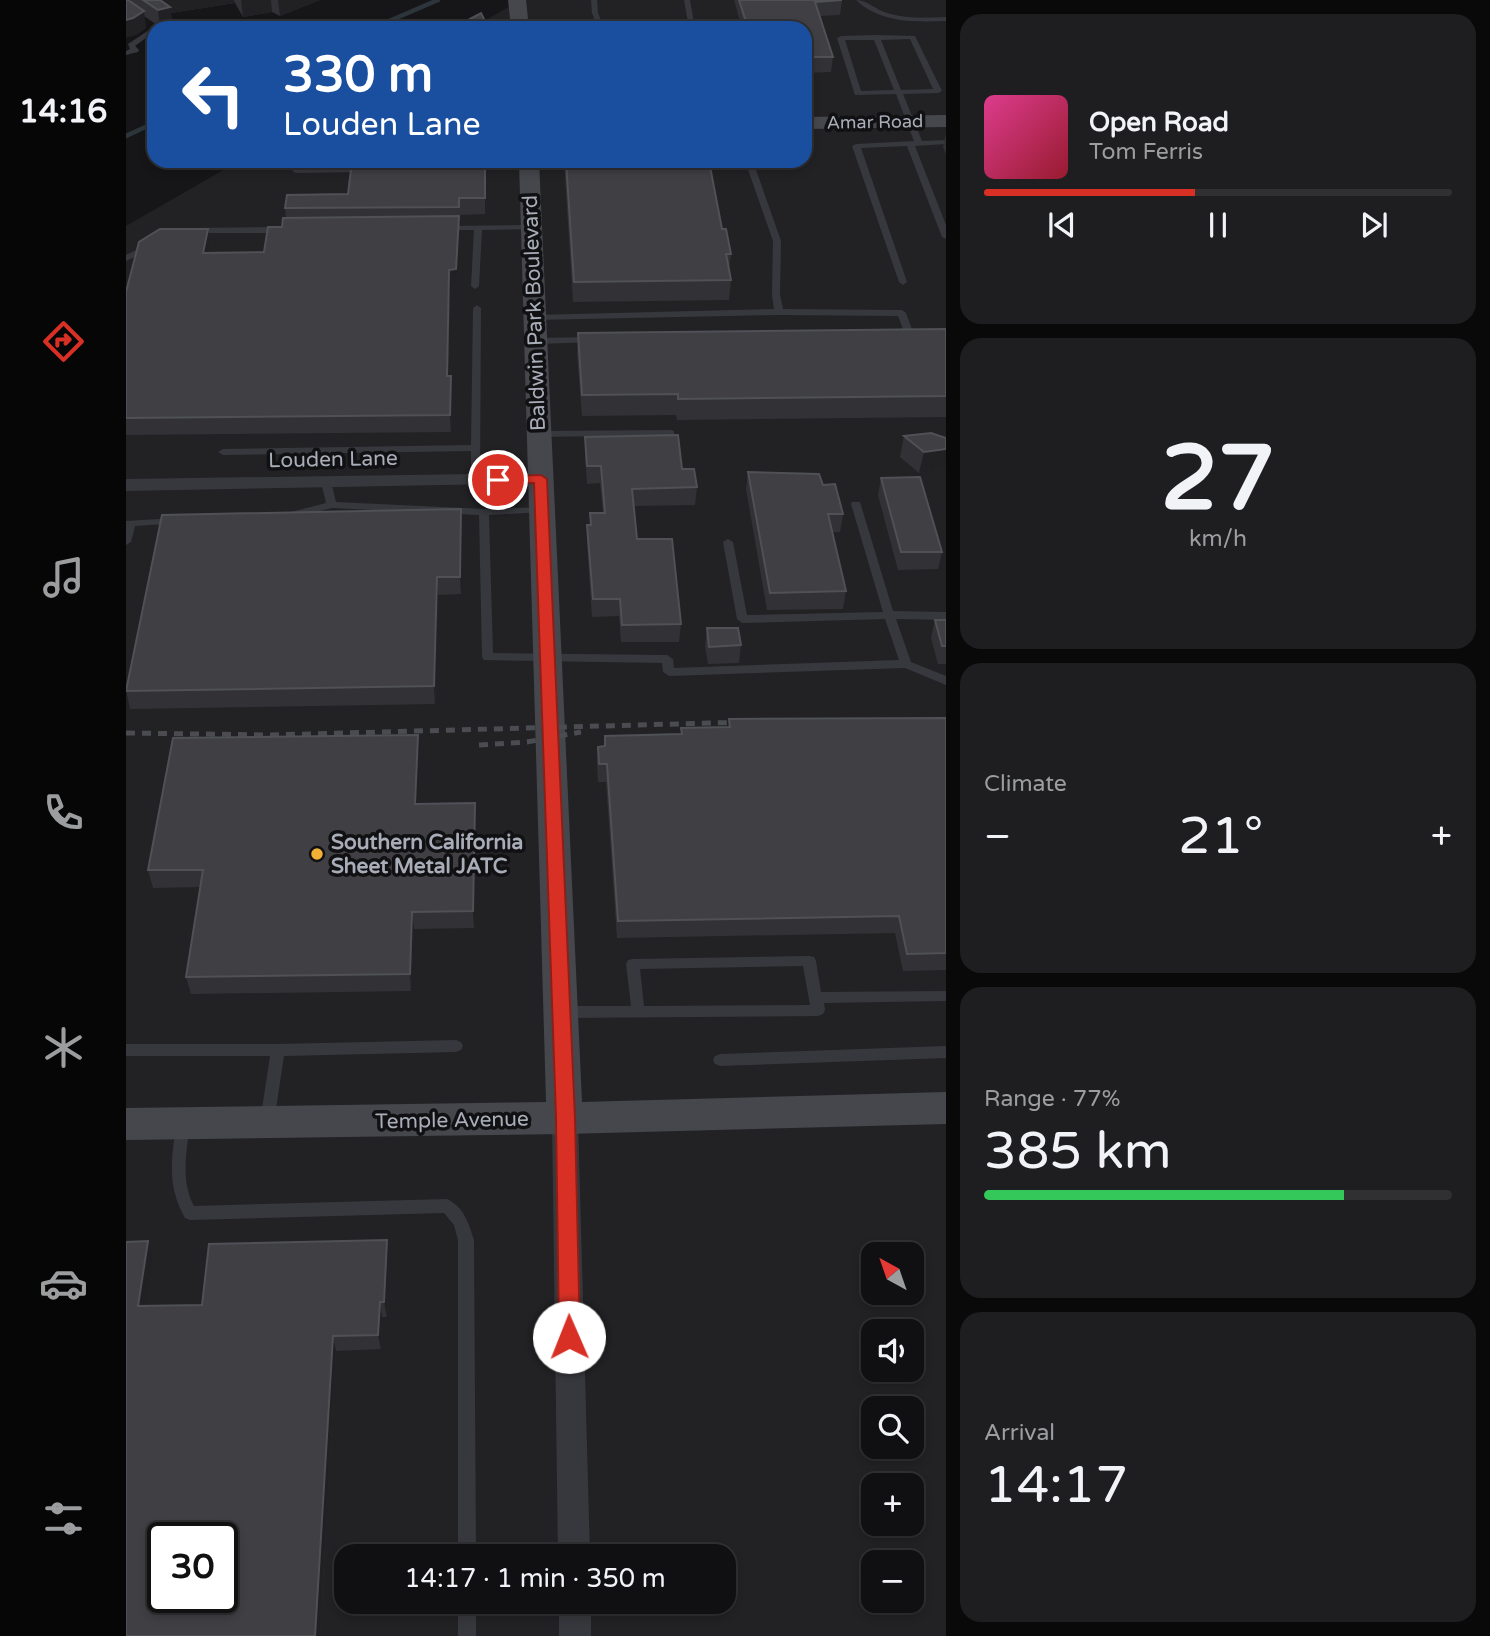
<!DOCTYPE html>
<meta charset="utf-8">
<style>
:root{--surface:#101012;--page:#1e1e20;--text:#f1f3f6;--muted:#9c9d9f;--line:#303032;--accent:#d93025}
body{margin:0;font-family:"Varela Round",sans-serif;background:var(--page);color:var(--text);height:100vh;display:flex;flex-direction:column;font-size:26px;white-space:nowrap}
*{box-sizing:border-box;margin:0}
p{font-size:23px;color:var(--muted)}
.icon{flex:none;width:38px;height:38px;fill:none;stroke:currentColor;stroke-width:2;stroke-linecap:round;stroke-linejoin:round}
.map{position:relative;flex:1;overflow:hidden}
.panel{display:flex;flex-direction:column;gap:14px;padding:14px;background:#09090a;width:544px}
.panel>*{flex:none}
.guide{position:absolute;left:21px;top:21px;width:665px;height:147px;border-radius:21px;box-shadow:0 4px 10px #0003,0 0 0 2px var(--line);background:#1a4fa0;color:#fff;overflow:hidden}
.needle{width:46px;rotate:320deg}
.controls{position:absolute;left:735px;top:1242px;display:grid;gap:14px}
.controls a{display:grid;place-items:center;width:63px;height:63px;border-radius:14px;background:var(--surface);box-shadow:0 4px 10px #0003,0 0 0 2px var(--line);font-size:35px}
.speed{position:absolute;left:21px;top:1522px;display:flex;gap:14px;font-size:35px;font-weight:700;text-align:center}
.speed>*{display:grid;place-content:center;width:91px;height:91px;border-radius:50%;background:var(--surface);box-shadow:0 4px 10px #0003,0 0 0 2px var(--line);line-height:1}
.speed .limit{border:4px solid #111;border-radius:10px;background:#fff;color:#111}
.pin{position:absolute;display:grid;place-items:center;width:60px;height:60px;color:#fff;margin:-30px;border:4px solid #fff;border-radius:50%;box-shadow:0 2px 7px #0007}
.me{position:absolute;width:77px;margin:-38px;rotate:359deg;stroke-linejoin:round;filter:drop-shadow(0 0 5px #0008)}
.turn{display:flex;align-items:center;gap:24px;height:147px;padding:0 21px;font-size:32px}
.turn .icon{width:91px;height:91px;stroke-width:2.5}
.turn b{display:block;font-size:49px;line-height:60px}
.big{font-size:52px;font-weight:600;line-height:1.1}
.panel .widget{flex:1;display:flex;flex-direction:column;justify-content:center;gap:10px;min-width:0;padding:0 24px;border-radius:21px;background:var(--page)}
.panel .dial{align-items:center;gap:0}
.dial b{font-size:91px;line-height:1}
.song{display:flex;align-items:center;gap:21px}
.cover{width:84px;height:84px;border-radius:10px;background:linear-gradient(135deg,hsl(330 70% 55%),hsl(350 70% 35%))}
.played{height:7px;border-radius:4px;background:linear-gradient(90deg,var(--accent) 45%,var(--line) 45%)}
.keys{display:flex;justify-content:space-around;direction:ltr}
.heat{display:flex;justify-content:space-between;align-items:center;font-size:38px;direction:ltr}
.charge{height:10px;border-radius:5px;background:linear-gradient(90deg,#34c759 77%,var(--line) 0)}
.trip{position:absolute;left:208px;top:1544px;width:402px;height:70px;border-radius:21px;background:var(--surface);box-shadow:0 4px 10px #0003,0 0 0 2px var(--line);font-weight:600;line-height:70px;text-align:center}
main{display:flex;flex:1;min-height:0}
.dock{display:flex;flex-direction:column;width:126px;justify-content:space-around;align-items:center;background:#060607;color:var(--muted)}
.dock .icon{width:49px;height:49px}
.dock .selected{color:var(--accent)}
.dock b{font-size:32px;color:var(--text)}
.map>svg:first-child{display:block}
</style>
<main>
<nav class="dock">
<b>14:16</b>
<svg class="icon selected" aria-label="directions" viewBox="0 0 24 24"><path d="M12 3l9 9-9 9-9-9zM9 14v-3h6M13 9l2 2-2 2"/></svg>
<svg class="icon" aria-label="music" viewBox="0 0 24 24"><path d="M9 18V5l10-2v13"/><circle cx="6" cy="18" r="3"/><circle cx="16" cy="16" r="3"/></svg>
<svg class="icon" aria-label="phone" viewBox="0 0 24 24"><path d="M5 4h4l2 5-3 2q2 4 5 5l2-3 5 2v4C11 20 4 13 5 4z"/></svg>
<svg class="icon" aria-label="climate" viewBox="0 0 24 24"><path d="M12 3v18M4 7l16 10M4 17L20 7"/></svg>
<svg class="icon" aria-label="car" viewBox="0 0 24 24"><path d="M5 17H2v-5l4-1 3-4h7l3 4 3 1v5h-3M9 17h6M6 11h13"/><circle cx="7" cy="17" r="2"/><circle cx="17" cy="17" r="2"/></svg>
<svg class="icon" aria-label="filters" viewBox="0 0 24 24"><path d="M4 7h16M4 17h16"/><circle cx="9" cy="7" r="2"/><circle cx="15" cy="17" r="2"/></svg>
</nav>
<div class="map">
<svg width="820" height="1636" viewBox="0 0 820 1636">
<rect width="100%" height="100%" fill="#161618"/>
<path fill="#222225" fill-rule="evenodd" d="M395,0H820V1636H0V226L113,161H679V28H346ZM747,1255H786V1293H747ZM747,1332H786V1370H747ZM747,1409H786V1447H747ZM747,1486H786V1524H747ZM37,1538H96V1598H37ZM220,1556H598V1601H220ZM747,1563H786V1601H747Z"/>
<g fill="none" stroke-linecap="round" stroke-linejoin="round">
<g stroke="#2c353c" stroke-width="4.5">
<path d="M247,28L312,0"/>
<path d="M0,136L28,123"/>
</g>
<g fill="#37383d" fill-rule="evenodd">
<path d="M465,0H471L472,13L478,28H472L466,13Z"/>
<path d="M558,0H564L569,28H563Z"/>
<path d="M730,0C741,0 750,10 761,13C780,19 800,18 820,17V21C788,22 754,23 730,0Z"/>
<path d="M26,28H31H28V32L9,46L13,50L12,52L0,55V51L4,49L2,44Z"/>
<path d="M750,35L789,36L816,91L812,93L777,94L796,141L820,140V144L789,146L820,225V239L816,237L781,146L735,148L781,282L777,285L773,282L726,146L730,144L788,141L770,94L729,95L711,38L715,36ZM784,39L807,89L775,90L755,40ZM719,40H748L768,90L735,91Z"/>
<path d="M619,161H627L655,241L654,295L657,309L776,310L780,313L787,332H820V338L780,337L772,316L653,315L406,320L405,318L409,315L648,309L646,295L647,241Z"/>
<path d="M341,165H403L407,167L403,169H344L340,167Z"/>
<path d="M245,168L246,170L242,172L170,173L166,171L170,169Z"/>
<path d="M405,225H408V229L356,230L353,286L349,289L345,286L348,230H319L315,228L319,226Z"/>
<path d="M67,228L158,227L162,230L158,233H64L63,231Z"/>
<path d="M25,243L29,246L28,248L0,261V255Z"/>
<path d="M351,305L355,308L354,482L350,483L345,480V451L97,455L92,452L97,449L345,445L347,308Z"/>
<path d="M469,337L474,340L472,342L409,344L404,341L409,338Z"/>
<path d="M545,430L548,431V435L413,437L408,434L413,431Z"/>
<path d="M200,479L205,482L210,502L358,509L420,507V511L416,512L363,515L367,653L541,655L547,659L548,668L773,660L759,619L616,623L611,619L597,542L602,539L607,542L621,615L757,612L725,504L726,502H734L767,611L820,612V620L770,619L785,662L820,676V685L779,668L543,676L537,672L536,663L358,660L356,657L353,515L206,508L169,517L165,516V512L200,503L195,482Z"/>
<path d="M50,518L54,519V523L9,526L5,542L0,545V521Z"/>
<path d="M683,956L688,957L690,961L695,992L820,991V1001L698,1003L699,1010L697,1014L692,1016L435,1018L430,1016L428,1012L430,1008L435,1006H505L500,964L502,960L507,959ZM677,966L684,1005L518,1006L514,969Z"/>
<path d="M330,1040L335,1042L337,1046L335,1050L330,1052L158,1056L148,1122L146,1126L141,1128L136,1126L134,1122L144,1056H0V1044H152Z"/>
<path d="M820,1046V1058L594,1066L589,1064L587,1060L589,1056L594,1054Z"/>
<path d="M57,1117L62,1119L64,1123C61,1150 54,1181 68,1206L321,1199C338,1207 343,1224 348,1240L350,1556H332V1240L328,1225L318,1213L64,1220L59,1218C40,1184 46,1159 50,1123L52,1119Z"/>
<rect x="332" y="1601" width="18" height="35"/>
</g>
<g fill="#37383d" fill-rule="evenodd">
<path d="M415,473L422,475L424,479L422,483L0,491V479Z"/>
<path d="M439,1107L448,1110L452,1118L464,1556H432L426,1118L430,1110Z"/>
<rect x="433" y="1601" width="32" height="35"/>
</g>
<g fill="#45474d" fill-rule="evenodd">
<path d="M382,0H400L403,28H385Z"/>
<path d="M820,115V127L679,129V117Z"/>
<path d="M393,161H413L456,1102L820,1092V1124L439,1134L0,1140V1108L420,1102Z"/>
</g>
<g stroke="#4a4c52" stroke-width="5" stroke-dasharray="9 7" stroke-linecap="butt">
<path d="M0,733L144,735L624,722"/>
<path d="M353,745L401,742L455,732"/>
</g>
</g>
<g fill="#323236">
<path d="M0,0H194L154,16L146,12L117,17L109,3L45,13L46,24L34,27L18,16L20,28L10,35Z"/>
<path d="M608,0H716L714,15L694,16L707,57L705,72L679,73V28H616Z"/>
<path d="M820,133V154L817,147Z"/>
<path d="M359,161V214L333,215L331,286L324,287L322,376L326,393L325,432L0,435V292L82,229L85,245L83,253L138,252L156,227L160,218L159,208L222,194Z"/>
<path d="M438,161H583L596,229L605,254L603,269L605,280L603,300L447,302Z"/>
<path d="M820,329V417L551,420L550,415L456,416L451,354L452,333Z"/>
<path d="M778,436L820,438V469L793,473L774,457Z"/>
<path d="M459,437L556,469L571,487L569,505L508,506L511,539L555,624L553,642H495L493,616L466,617L461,542V525H464V513H477L474,483L461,484L459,455Z"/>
<path d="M622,472L697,485L717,514L714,532H706L720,591L717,609L641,610L620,489Z"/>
<path d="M755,478L816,552L812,569L772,570L752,495Z"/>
<path d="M335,509V594L312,595L309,704L4,709L0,689Z"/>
<path d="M809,620H820V664H812L805,638Z"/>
<path d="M581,628L615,645L613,663L582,664L579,646Z"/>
<path d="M820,718V970L777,971L769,933L491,938L480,782H472L471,764L472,747L478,746L479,736L555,734V728L602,727L603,719Z"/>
<path d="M294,753L291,804L349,803L348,928L288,929L285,991L65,994L60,977L74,887L27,888L22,870Z"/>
<path d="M22,1241L28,1257L20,1306L76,1305L263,1255L261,1317H256L255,1349L210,1351L194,1636H0Z"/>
</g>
<g fill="#212124">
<path d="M32,0H108L109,3L45,13L46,24L34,27L32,10Z"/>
<path d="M115,0H145L146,12L117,17Z"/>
<path d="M152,0H194L154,16Z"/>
<path d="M18,11L20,28L10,35L0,38V20Z"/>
<path d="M333,216V233L331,286L324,287L321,394V376L323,270Z"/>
<path d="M82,229L85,245L80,270L77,253Z"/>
<path d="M325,376L326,393L325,432L324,415Z"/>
<path d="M820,449V469L793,473L798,452Z"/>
<path d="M335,509L336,526L335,594L334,577Z"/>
<path d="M311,577L312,595L309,704L308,686Z"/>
<path d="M292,735L294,753L291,821L289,804Z"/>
<path d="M349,803V821L348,928L347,911Z"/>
<path d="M286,912L288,929L285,991L284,974Z"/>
<path d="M261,1240L263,1255L261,1317L258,1302Z"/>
<path d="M22,1241L28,1257L18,1321L12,1306Z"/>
<path d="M254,1302L256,1317L255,1349L252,1335Z"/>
<path d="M207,1336L210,1351L194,1636H189Z"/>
</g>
<g fill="#3f3f44" stroke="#4f5156" stroke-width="2" fill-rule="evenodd">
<path d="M0,0H2L18,11L7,18L0,20Z"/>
<path d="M17,0H34L44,7L32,10Z"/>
<path d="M613,0H716L689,2L707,57H679V28H622Z"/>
<path d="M355,13L361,25V28H327Z"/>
<path d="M226,161H359V198H333V207L159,208L161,195L222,194Z"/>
<path d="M440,161H583L596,229H600L605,254H600L605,280L448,282Z"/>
<path d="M333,216L330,269L323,270L321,376H325L324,415L0,418V292L13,242L34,229H82L77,253L138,252L142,227H156L157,218Z"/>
<path d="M820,329V396L552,399V394L456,395L452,333Z"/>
<path d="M805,433L820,438V449L798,452L778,436Z"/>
<path d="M552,435L556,469H568L571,487L506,489L511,539H546L555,624L496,625L494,599H467L461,525H465L464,513H479L475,466H461L459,437Z"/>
<path d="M622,472L693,474L697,485L709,484L717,514H702L720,591L644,593Z"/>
<path d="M794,477L816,552H775L755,478Z"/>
<path d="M335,509L334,577H311L308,686L0,691L36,515Z"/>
<path d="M809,620H820V646H816Z"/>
<path d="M581,628H612L615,645L583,647Z"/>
<path d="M820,718V953L781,954L773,916L492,921L481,764H473L472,747L479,746V736L556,734L555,728L604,727L603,719Z"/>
<path d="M292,735L289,804L349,803L347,911L286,912L284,974L60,977L77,870H22L47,738Z"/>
<path d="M261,1240L258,1302H254L252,1335L207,1336L189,1636H0V1242L22,1241L12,1306L76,1305L83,1244ZM37,1538H96V1598H37Z"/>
</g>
<path fill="#d93025" stroke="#8d1f18" stroke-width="2" d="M415,475L421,479L449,1118L454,1337L451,1344L443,1347L436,1344L433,1337L430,1118L408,483L372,484L365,480L372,476Z"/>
<circle fill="#f2b134" stroke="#111113" stroke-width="2.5" cx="191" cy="854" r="7"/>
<g text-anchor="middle" stroke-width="7" stroke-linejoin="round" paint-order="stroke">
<g font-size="18" fill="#a8adb8" stroke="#111113">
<text transform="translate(749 122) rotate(-1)" y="6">Amar Road</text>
</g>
<g font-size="21" fill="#a8adb8" stroke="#111113">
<text transform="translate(408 313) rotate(-92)" y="7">Baldwin Park Boulevard</text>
<text transform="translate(207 459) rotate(-1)" y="7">Louden Lane</text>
<text transform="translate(326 1120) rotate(-1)" y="7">Temple Avenue</text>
</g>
<g font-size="21" font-weight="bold" fill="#a8adb8" stroke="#111113" text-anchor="start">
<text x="205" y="849">Southern California<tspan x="205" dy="24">Sheet Metal JATC</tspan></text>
</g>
</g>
</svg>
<div class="controls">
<a><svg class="needle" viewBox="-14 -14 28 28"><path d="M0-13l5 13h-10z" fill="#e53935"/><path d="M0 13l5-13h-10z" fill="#9c9d9f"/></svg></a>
<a><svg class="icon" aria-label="sound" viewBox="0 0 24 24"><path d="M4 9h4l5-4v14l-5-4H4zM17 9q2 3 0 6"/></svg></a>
<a><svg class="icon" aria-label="search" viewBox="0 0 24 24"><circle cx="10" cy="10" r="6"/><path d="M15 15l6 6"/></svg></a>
<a>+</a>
<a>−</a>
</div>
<div class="speed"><div class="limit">30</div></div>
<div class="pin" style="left:372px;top:480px;background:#d93025"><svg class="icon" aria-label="arrive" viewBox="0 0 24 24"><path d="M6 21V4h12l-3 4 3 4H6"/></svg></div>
<svg class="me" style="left:443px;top:1337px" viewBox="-20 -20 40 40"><circle r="19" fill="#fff"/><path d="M0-13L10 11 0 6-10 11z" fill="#d93025"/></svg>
<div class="trip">14:17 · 1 min · 350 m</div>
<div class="guide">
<div class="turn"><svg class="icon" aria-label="left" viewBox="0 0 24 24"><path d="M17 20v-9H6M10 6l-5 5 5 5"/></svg><div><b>330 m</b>Louden Lane</div></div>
</div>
</div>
<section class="panel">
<div class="widget">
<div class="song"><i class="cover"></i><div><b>Open Road</b><p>Tom Ferris</p></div></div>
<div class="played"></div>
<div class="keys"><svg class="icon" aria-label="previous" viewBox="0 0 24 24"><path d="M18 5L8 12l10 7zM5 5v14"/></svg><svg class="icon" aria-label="pause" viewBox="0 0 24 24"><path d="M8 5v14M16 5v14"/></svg><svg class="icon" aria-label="next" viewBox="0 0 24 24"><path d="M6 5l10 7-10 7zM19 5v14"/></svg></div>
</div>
<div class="widget dial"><b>27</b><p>km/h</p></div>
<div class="widget"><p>Climate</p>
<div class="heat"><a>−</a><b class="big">21°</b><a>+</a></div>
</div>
<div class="widget"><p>Range · 77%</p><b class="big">385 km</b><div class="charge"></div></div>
<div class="widget"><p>Arrival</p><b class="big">14:17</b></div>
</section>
</main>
